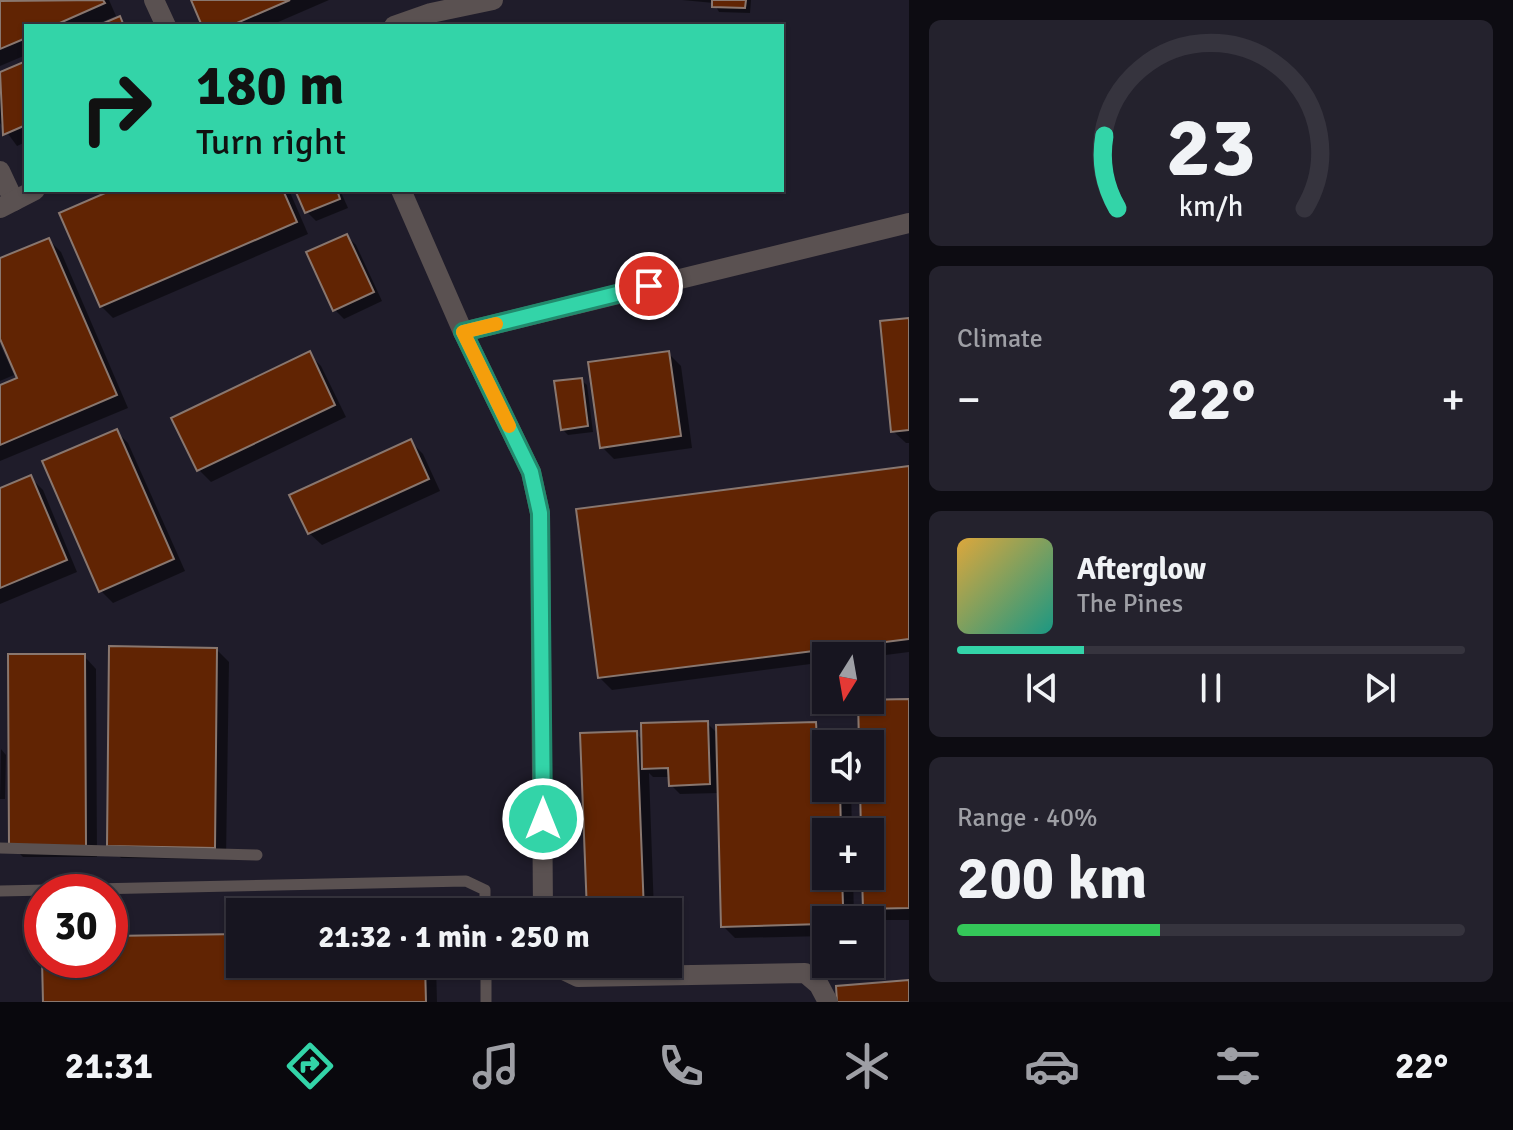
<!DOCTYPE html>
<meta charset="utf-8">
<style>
:root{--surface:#171520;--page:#24222d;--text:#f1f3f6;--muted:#9e9fa5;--line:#36343e;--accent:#33d4a8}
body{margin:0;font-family:Signika,sans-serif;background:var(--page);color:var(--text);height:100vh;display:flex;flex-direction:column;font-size:30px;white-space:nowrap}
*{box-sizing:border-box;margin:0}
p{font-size:26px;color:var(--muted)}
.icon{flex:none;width:44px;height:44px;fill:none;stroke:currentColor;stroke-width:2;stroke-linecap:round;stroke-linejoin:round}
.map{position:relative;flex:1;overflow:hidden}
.details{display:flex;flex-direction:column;gap:20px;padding:20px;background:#0d0c12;width:604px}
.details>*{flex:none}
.hud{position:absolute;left:24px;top:24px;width:760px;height:168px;border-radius:0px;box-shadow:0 2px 6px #0004,0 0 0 2px var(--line);background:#33d4a8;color:#111;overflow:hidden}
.needle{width:52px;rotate:191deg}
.fabs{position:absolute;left:812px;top:642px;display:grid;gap:16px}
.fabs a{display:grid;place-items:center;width:72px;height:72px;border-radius:0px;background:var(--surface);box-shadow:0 2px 6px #0004,0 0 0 2px var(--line);font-size:40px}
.speed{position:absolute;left:24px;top:874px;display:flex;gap:16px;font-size:40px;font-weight:700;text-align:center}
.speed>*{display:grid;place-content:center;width:104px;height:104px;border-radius:50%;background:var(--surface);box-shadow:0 2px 6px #0004,0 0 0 2px var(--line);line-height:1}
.speed .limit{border:12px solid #d22;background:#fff;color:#111}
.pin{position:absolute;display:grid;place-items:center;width:68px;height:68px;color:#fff;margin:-34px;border:4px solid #fff;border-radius:50%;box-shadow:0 2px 8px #0007}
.me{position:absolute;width:88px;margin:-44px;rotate:0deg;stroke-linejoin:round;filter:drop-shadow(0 0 6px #0008)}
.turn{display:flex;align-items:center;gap:28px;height:168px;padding:0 40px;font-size:36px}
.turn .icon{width:104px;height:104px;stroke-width:2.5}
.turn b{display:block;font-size:56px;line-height:68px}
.big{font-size:60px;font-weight:700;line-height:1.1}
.details .widget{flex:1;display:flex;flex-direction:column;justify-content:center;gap:12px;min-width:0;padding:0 28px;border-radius:12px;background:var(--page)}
.details .dial{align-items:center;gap:0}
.dial svg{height:208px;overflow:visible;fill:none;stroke:var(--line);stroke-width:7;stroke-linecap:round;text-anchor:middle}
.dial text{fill:var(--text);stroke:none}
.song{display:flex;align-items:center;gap:24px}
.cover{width:96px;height:96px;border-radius:12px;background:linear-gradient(135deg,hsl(40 70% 55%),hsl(170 70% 35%))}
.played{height:8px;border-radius:4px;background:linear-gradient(90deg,var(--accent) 25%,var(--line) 25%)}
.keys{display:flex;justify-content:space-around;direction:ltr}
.heat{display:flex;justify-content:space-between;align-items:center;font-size:44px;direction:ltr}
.charge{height:12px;border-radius:6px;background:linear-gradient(90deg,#34c759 40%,var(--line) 0)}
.trip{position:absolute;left:226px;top:898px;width:456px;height:80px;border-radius:0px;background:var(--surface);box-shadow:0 2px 6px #0004,0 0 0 2px var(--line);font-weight:700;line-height:80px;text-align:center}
.dock{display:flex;height:128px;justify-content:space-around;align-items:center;background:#09080d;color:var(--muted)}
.dock .icon{width:56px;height:56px}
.dock .active{color:var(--accent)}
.dock b{font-size:36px;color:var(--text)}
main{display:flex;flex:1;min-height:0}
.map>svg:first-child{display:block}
</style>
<main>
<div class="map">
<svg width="909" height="1002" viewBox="0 0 909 1002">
<rect width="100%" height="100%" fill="#1f1c2a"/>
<g fill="#0007">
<path d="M0,0H109L116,16L92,26H26V55L0,66Z"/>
<path d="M193,0H329L269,26H204Z"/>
<path d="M682,0H751L750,13L719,12L714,3Z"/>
<path d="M26,63V142L17,146L0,123V74Z"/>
<path d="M117,190H289L308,234L113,318L101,306Z"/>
<path d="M298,190H340L348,208L316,221L307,212Z"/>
<path d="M347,236L356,245L382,301L344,319L335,310Z"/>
<path d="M49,240L61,252L128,408L0,461V387L20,379L0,334V261Z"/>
<path d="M909,320V443H906L893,431Z"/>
<path d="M0,344L14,375L0,381Z"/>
<path d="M668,353L681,366L692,448L614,459L602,447Z"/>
<path d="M309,354L321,366L346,417L211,482L199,470Z"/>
<path d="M581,380L587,385L593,432L568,435L562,429Z"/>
<path d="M116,431L128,443L185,571L113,603L100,590Z"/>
<path d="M411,442L423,454L440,491L322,545L309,533Z"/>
<path d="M909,468V652L870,657L826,656V662L612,690L600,678Z"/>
<path d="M31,478L43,490L77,572L0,604V491Z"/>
<path d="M217,650L229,662L226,859L121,858L109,845Z"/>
<path d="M84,656L96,669L97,857H23L11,845Z"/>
<path d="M909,701V920H877L865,908L864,876H870V832H863L862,788H870V744H861Z"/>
<path d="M707,723L718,734L815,724L828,741L841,744H826V788H851L852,832H826V876H853L854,916L826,920V936L735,938L723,926L719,793L680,794L671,785L670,777H653L649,773L654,912H589L636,733L643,741Z"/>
<path d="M1,749L6,755L5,799H0Z"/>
<path d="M240,936V964H436L437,1002H45L44,960H110V938Z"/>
</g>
<g fill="#612403" stroke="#89776f" stroke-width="2">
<path d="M103,0L105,3L53,26H26V38L0,49V1Z"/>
<path d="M191,0H290L230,26H202Z"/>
<path d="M712,0H746L745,8L712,7Z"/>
<path d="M120,16L124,26H97Z"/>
<path d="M26,61V125L3,135L0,72Z"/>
<path d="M112,190H283L297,222L100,307L59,213Z"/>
<path d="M295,190H337L340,199L305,213Z"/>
<path d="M347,234L374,292L333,311L306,252Z"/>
<path d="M49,238L117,395L0,445V385L17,378L0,339V258Z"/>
<path d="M909,318V430L891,432L880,321Z"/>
<path d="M310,351L335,405L197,471L171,418Z"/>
<path d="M669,351L681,436L600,448L588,362Z"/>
<path d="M582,378L588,426L561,430L554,381Z"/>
<path d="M117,429L174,559L99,592L42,461Z"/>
<path d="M411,439L429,479L308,534L289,495Z"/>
<path d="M909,466V639L598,678L576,509Z"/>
<path d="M31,475L67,560L0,588V488Z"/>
<path d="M109,646L217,648L215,848L107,846Z"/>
<path d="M8,654H85L86,846H9Z"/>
<path d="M909,699V908L863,909L862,876H870V832H861L860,788H870V744H859L858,700Z"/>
<path d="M708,721L710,784L669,786L668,768L642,769L641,723Z"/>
<path d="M816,722L817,739H838L839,744H826V788H840L841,832H826V876H842L843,905H822V924L721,927L716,725Z"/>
<path d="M637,731L644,912H587L580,733Z"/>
<path d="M240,934V964H425L426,1002H43L42,960H110V936Z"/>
<path d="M909,980V1002H837L836,986Z"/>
</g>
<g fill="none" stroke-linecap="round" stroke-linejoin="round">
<g stroke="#5a5151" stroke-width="11">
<path d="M0,848L257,855"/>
<path d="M0,891L466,881L485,890V912"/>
<path d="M486,964V1002"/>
</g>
<g stroke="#5a5151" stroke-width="20">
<path d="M154,0L166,26"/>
<path d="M394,26L431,13L493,0"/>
<path d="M0,171L14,201"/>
<path d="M401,190L463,332L531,472L540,513L543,912"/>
<path d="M0,208L35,190"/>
<path d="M463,332L909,223"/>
<path d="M551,964L578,977L805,973L819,985L828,1002"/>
</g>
</g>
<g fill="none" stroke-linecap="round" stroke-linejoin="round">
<g stroke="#218a6d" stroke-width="20">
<path id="route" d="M543,819L540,513L531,472L463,332L649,286"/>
</g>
<use href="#route" stroke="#33d4a8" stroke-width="14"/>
<path stroke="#f59e0b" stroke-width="14" d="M496,324L463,332L509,426"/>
</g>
</svg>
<div class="fabs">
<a><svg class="needle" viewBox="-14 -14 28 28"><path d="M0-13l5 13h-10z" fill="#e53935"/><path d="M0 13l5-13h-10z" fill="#9e9fa5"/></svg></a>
<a><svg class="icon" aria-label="sound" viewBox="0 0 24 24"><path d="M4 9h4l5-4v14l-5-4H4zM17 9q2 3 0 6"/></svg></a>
<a>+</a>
<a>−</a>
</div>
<div class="speed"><div class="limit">30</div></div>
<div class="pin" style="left:649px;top:286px;background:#d93025"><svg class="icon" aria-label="arrive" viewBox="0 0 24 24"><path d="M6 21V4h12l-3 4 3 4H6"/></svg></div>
<svg class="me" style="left:543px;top:819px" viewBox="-20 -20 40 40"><circle r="17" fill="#33d4a8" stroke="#fff" stroke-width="3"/><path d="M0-11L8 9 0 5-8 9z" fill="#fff"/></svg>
<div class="trip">21:32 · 1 min · 250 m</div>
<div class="hud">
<div class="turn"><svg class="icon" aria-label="right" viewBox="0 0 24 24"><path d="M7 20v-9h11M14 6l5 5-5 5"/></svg><div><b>180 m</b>Turn right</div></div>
</div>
</div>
<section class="details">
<div class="widget dial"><svg viewBox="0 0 100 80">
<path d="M14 69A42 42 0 1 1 86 69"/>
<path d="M14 69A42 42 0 0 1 9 41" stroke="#33d4a8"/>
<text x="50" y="56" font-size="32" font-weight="700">23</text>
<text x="50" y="72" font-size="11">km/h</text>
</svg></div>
<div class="widget"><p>Climate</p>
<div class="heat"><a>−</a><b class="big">22°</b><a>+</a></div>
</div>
<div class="widget">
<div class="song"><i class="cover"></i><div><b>Afterglow</b><p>The Pines</p></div></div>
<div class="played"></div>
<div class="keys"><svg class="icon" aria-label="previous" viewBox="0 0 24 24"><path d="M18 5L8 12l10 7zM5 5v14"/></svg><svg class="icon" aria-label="pause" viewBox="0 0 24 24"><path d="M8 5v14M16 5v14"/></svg><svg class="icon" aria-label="next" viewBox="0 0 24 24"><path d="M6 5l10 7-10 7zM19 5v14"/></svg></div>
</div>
<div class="widget"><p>Range · 40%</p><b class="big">200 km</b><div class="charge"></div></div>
</section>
</main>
<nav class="dock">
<b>21:31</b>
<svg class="icon active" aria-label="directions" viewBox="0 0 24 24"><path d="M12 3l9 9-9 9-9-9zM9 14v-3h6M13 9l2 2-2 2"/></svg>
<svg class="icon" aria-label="music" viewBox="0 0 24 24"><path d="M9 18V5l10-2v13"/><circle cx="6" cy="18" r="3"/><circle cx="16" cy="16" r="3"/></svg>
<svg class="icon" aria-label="phone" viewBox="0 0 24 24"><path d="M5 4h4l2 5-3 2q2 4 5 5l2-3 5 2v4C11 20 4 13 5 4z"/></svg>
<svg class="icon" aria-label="climate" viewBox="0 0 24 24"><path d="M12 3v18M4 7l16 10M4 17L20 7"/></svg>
<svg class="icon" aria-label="car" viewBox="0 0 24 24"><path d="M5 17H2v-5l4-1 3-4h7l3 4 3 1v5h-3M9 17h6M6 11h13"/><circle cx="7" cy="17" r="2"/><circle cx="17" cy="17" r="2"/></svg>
<svg class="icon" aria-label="filters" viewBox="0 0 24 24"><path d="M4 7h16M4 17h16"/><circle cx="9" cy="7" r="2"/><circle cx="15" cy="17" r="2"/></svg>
<b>22°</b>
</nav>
